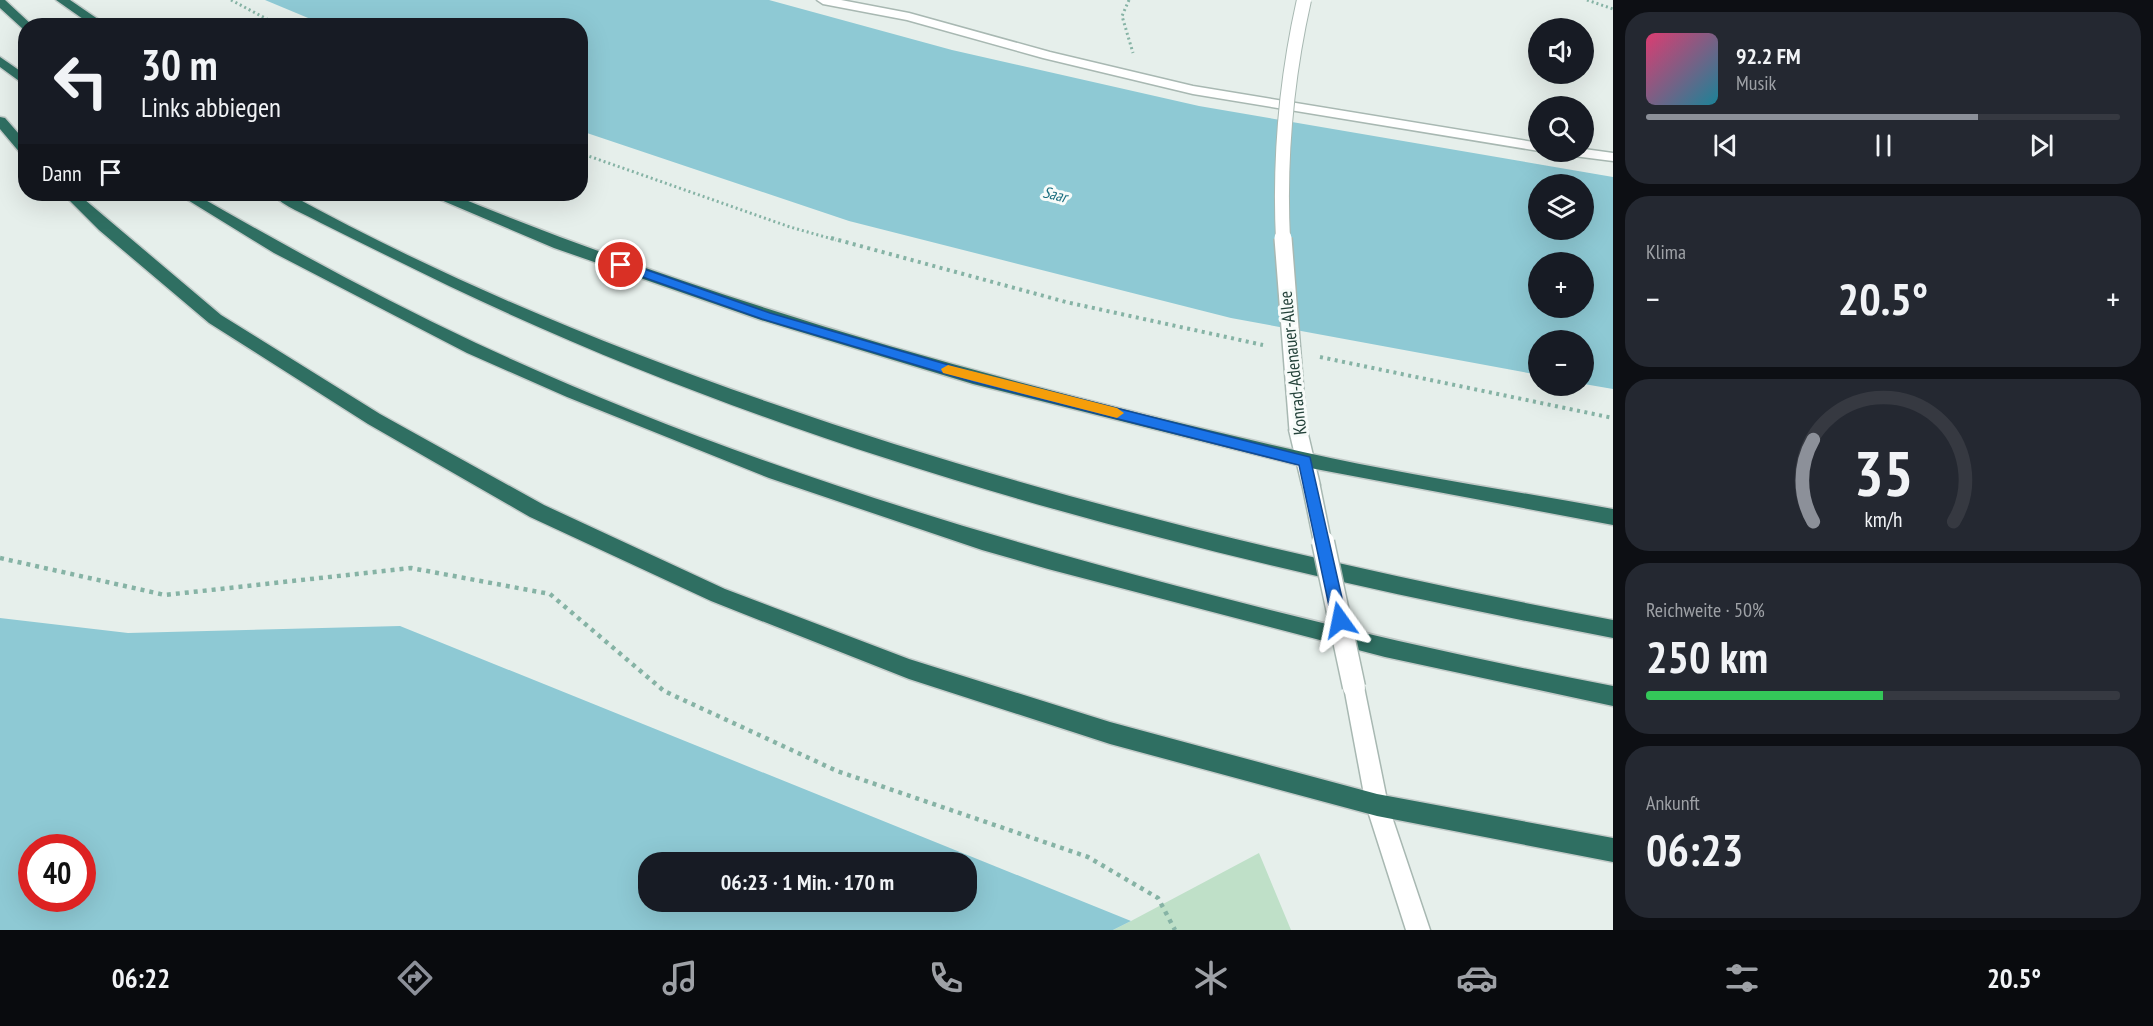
<!DOCTYPE html>
<html lang="de">
<meta charset="utf-8">
<style>
:root{--surface:#171b24;--page:#242831;--text:#f1f3f6;--muted:#9ea1a6;--line:#363941;--accent:#8c9099}
body{margin:0;font-family:"PT Sans Narrow",sans-serif;background:var(--page);color:var(--text);height:100vh;display:flex;flex-direction:column;font-size:22px;white-space:nowrap}
*{box-sizing:border-box;margin:0}
p{font-size:20px;color:var(--muted)}
.icon{flex:none;width:33px;height:33px;fill:none;stroke:currentColor;stroke-width:2;stroke-linecap:round;stroke-linejoin:round}
.map{position:relative;flex:1;overflow:hidden}
.side{display:flex;flex-direction:column;gap:12px;padding:12px;background:#0d0f14;width:540px}
.side>*{flex:none}
.hud{position:absolute;left:18px;top:18px;width:570px;height:183px;border-radius:24px;box-shadow:0 6px 24px #0002;background:#171b24;color:var(--text);overflow:hidden}
.tools{position:absolute;left:1528px;top:18px;display:grid;gap:12px}
.tools a{display:grid;place-items:center;width:66px;height:66px;border-radius:50%;background:var(--surface);box-shadow:0 6px 24px #0002;font-size:30px}
.speed{position:absolute;left:18px;top:834px;display:flex;gap:12px;font-size:30px;font-weight:700;text-align:center}
.speed>*{display:grid;place-content:center;width:78px;height:78px;border-radius:50%;background:var(--surface);box-shadow:0 6px 24px #0002;line-height:1}
.speed .limit{border:9px solid #d22;background:#fff;color:#111}
.pin{position:absolute;display:grid;place-items:center;width:51px;height:51px;color:#fff;margin:-26px;border:3px solid #fff;border-radius:50%;box-shadow:0 2px 6px #0007}
.me{position:absolute;width:66px;margin:-33px;rotate:348deg;stroke-linejoin:round;filter:drop-shadow(0 0 4px #0008)}
.turn{display:flex;align-items:center;gap:21px;height:126px;padding:0 24px;font-size:27px}
.turn .icon{width:78px;height:78px;stroke-width:2.5}
.turn b{display:block;font-size:42px;line-height:51px}
.then{display:flex;align-items:center;height:57px;padding:0 24px;background:#0003;gap:12px;font-size:22px}
.big{font-size:45px;font-weight:700;line-height:1.1}
.side .card{flex:1;display:flex;flex-direction:column;justify-content:center;gap:9px;min-width:0;padding:0 21px;border-radius:24px;background:var(--page)}
.side .dial{align-items:center;gap:0}
.dial svg{height:156px;overflow:visible;fill:none;stroke:var(--line);stroke-width:7;stroke-linecap:round;text-anchor:middle}
.dial text{fill:var(--text);stroke:none}
.song{display:flex;align-items:center;gap:18px}
.cover{width:72px;height:72px;border-radius:9px;background:linear-gradient(135deg,hsl(340 70% 55%),hsl(190 70% 35%))}
.played{height:6px;border-radius:3px;background:linear-gradient(90deg,var(--accent) 70%,var(--line) 70%)}
.keys{display:flex;justify-content:space-around;direction:ltr}
.heat{display:flex;justify-content:space-between;align-items:center;font-size:33px;direction:ltr}
.charge{height:9px;border-radius:4px;background:linear-gradient(90deg,#34c759 50%,var(--line) 0)}
.trip{position:absolute;left:638px;top:852px;width:339px;height:60px;border-radius:24px;background:var(--surface);box-shadow:0 6px 24px #0002;font-weight:700;line-height:60px;text-align:center}
.tab-bar{display:flex;height:96px;justify-content:space-around;align-items:center;background:#090b0e;color:var(--muted)}
.tab-bar .icon{width:42px;height:42px}
.tab-bar .selected{color:var(--accent)}
.tab-bar b{font-size:27px;color:var(--text)}
main{display:flex;flex:1;min-height:0}
.map>svg:first-child{display:block}
</style>
<main>
<div class="map">
<svg width="1613" height="930" viewBox="0 0 1613 930">
<rect width="100%" height="100%" fill="#e6efeb"/>
<path fill="#bfe0c8" d="M1259,853L1291,930H1113L1131,921Z"/>
<g fill="#8ec9d4" fill-rule="evenodd">
<path d="M265,0H769L952,50L1199,106L1613,177V389L1584,384V340H1539V375L1231,318L849,221L581,131L580,26L325,25ZM1539,184H1584V230H1539ZM1539,262H1584V308H1539Z"/>
<path d="M0,618L128,633L400,626L1131,921L1113,930H0ZM32,848H82V898H32ZM648,862H966V902H648Z"/>
</g>
<g fill="none" stroke-linecap="round" stroke-linejoin="round">
<g stroke="#a8b8b2" stroke-width="3">
<g id="service">
<path d="M817,0H841L909,13L1050,52L1193,86L1539,143V151L1193,94L1043,58L907,20L823,4Z"/>
<path d="M1584,149L1613,153V161L1574,156L1567,152H1584Z"/>
</g>
</g>
<g stroke="#a8b8b2" stroke-width="3">
<g id="tertiary">
<path d="M1298,423L1304,425L1307,430L1320,485L1317,490L1311,493L1305,490L1302,485L1289,430L1292,425Z"/>
<path d="M1354,677L1361,680L1364,687L1388,805L1430,930H1406L1366,805L1344,687L1347,680Z"/>
</g>
</g>
<g stroke="#c2cac8" stroke-width="3">
<g id="motorway">
<path d="M0,0H5L33,26H26V29H23L0,8Z"/>
<path d="M56,0H70L108,26H93Z"/>
<path d="M0,57L26,75V86L0,67Z"/>
<path d="M0,117L5,118L26,142V155L21,154L0,129Z"/>
<path d="M63,194H78L221,315L380,414L544,505L725,589L909,659L1110,722L1377,794L1613,838V862L1377,816L1110,744L909,679L711,601L530,517L368,424L209,323L99,230Z"/>
<path d="M178,194H195C287,247 380,298 476,343C701,448 937,523 1177,586C1321,624 1466,658 1613,686V706L1385,657L1048,569L982,550L769,478L567,397L467,353L274,253Z"/>
<path d="M272,194H289C442,278 606,346 771,403C1046,499 1328,566 1613,620V638C1216,562 815,461 449,286C406,265 363,244 321,223C305,214 284,207 272,194Z"/>
<path d="M432,194H451C726,307 1013,386 1303,452C1405,475 1510,490 1613,509V525L1305,467L973,384L761,320L554,248L434,197Z"/>
</g>
</g>
<g stroke="#86b3a5" stroke-width="3" stroke-dasharray="2 3" stroke-linecap="butt">
<path d="M231,0L280,26"/>
<path d="M1129,0L1122,16L1133,53"/>
<path d="M1587,0L1613,9"/>
<path d="M580,153L790,227L836,240"/>
</g>
<g stroke="#86b3a5" stroke-width="4" stroke-dasharray="3 4.5" stroke-linecap="butt">
<path d="M831,238L1066,302L1263,345"/>
<path d="M1320,357L1613,418"/>
</g>
<path stroke="#86b3a5" stroke-width="4.5" stroke-dasharray="4 5" stroke-linecap="butt" d="M0,558L165,595L411,568L550,594L664,691L837,771L1088,857L1158,898L1175,930"/>
<use href="#service" fill="#fff" fill-rule="evenodd"/>
<use href="#tertiary" fill="#fff" fill-rule="evenodd"/>
<use href="#motorway" fill="#2f6f62" fill-rule="evenodd"/>
<g stroke="#a8b8b2" stroke-width="16" stroke-linecap="butt">
<path id="tertiary-bridge-far2" d="M1283,240C1279,158 1286,80 1304,0"/>
</g>
<g stroke="#a8b8b2" stroke-width="20" stroke-linecap="butt">
<g id="tertiary-bridge-far1">
<path d="M1283,238L1298,430"/>
<path d="M1311,485L1323,544"/>
</g>
</g>
<g stroke="#a8b8b2" stroke-width="25" stroke-linecap="butt">
<path id="tertiary-bridge" d="M1323,542L1354,687"/>
</g>
<use href="#tertiary-bridge-far2" stroke="#fff" stroke-width="14"/>
<use href="#tertiary-bridge-far1" stroke="#fff" stroke-width="17"/>
<use href="#tertiary-bridge" stroke="#fff" stroke-width="22"/>
</g>
<path fill="#1a73e8" stroke="#114b97" stroke-width="1.5" d="M621,261L770,313L973,372L1310,457L1347,620L1345,625H1334L1332,620L1299,465L973,382L762,319L617,268V262Z"/>
<path fill="#f59e0b" d="M948,365L1117,408L1124,413L1117,418L943,373L941,369Z"/>
<g text-anchor="middle" stroke-width="6" stroke-linejoin="round" paint-order="stroke">
<g font-size="16" font-style="italic" fill="#1c6f80" stroke="#f7fbf9">
<text transform="translate(1055 194) rotate(14)" y="6">Saar</text>
</g>
<g font-size="18" fill="#24423a" stroke="#f7fbf9">
<text transform="translate(1293 363) rotate(-96)" y="6">Konrad-Adenauer-Allee</text>
</g>
</g>
</svg>
<div class="tools">
<a><svg class="icon" aria-label="sound" viewBox="0 0 24 24"><path d="M4 9h4l5-4v14l-5-4H4zM17 9q2 3 0 6"/></svg></a>
<a><svg class="icon" aria-label="search" viewBox="0 0 24 24"><circle cx="10" cy="10" r="6"/><path d="M15 15l6 6"/></svg></a>
<a><svg class="icon" aria-label="layers" viewBox="0 0 24 24"><path d="M12 4l9 5-9 5-9-5zM3 14l9 5 9-5"/></svg></a>
<a>+</a>
<a>−</a>
</div>
<div class="speed"><div class="limit">40</div></div>
<div class="pin" style="left:621px;top:265px;background:#d93025"><svg class="icon" aria-label="arrive" viewBox="0 0 24 24"><path d="M6 21V4h12l-3 4 3 4H6"/></svg></div>
<svg class="me" style="left:1340px;top:620px" viewBox="-20 -20 40 40"><path d="M0-17L14 15 0 8-14 15z" fill="#1a73e8" stroke="#fff" stroke-width="4"/></svg>
<div class="trip">06:23 · 1 Min. · 170 m</div>
<div class="hud">
<div class="turn"><svg class="icon" aria-label="left" viewBox="0 0 24 24"><path d="M17 20v-9H6M10 6l-5 5 5 5"/></svg><div><b>30 m</b>Links abbiegen</div></div>
<div class="then">Dann<svg class="icon" aria-label="arrive" viewBox="0 0 24 24"><path d="M6 21V4h12l-3 4 3 4H6"/></svg></div>
</div>
</div>
<section class="side">
<div class="card">
<div class="song"><i class="cover"></i><div><b>92.2 FM</b><p>Musik</p></div></div>
<div class="played"></div>
<div class="keys"><svg class="icon" aria-label="previous" viewBox="0 0 24 24"><path d="M18 5L8 12l10 7zM5 5v14"/></svg><svg class="icon" aria-label="pause" viewBox="0 0 24 24"><path d="M8 5v14M16 5v14"/></svg><svg class="icon" aria-label="next" viewBox="0 0 24 24"><path d="M6 5l10 7-10 7zM19 5v14"/></svg></div>
</div>
<div class="card"><p>Klima</p>
<div class="heat"><a>−</a><b class="big">20.5°</b><a>+</a></div>
</div>
<div class="card dial"><svg viewBox="0 0 100 80">
<path d="M14 69A42 42 0 1 1 86 69"/>
<path d="M14 69A42 42 0 0 1 14 27" stroke="#8c9099"/>
<text x="50" y="56" font-size="32" font-weight="700">35</text>
<text x="50" y="72" font-size="11">km/h</text>
</svg></div>
<div class="card"><p>Reichweite · 50%</p><b class="big">250 km</b><div class="charge"></div></div>
<div class="card"><p>Ankunft</p><b class="big">06:23</b></div>
</section>
</main>
<nav class="tab-bar">
<b>06:22</b>
<svg class="icon selected" aria-label="directions" viewBox="0 0 24 24"><path d="M12 3l9 9-9 9-9-9zM9 14v-3h6M13 9l2 2-2 2"/></svg>
<svg class="icon" aria-label="music" viewBox="0 0 24 24"><path d="M9 18V5l10-2v13"/><circle cx="6" cy="18" r="3"/><circle cx="16" cy="16" r="3"/></svg>
<svg class="icon" aria-label="phone" viewBox="0 0 24 24"><path d="M5 4h4l2 5-3 2q2 4 5 5l2-3 5 2v4C11 20 4 13 5 4z"/></svg>
<svg class="icon" aria-label="climate" viewBox="0 0 24 24"><path d="M12 3v18M4 7l16 10M4 17L20 7"/></svg>
<svg class="icon" aria-label="car" viewBox="0 0 24 24"><path d="M5 17H2v-5l4-1 3-4h7l3 4 3 1v5h-3M9 17h6M6 11h13"/><circle cx="7" cy="17" r="2"/><circle cx="17" cy="17" r="2"/></svg>
<svg class="icon" aria-label="filters" viewBox="0 0 24 24"><path d="M4 7h16M4 17h16"/><circle cx="9" cy="7" r="2"/><circle cx="15" cy="17" r="2"/></svg>
<b>20.5°</b>
</nav>
